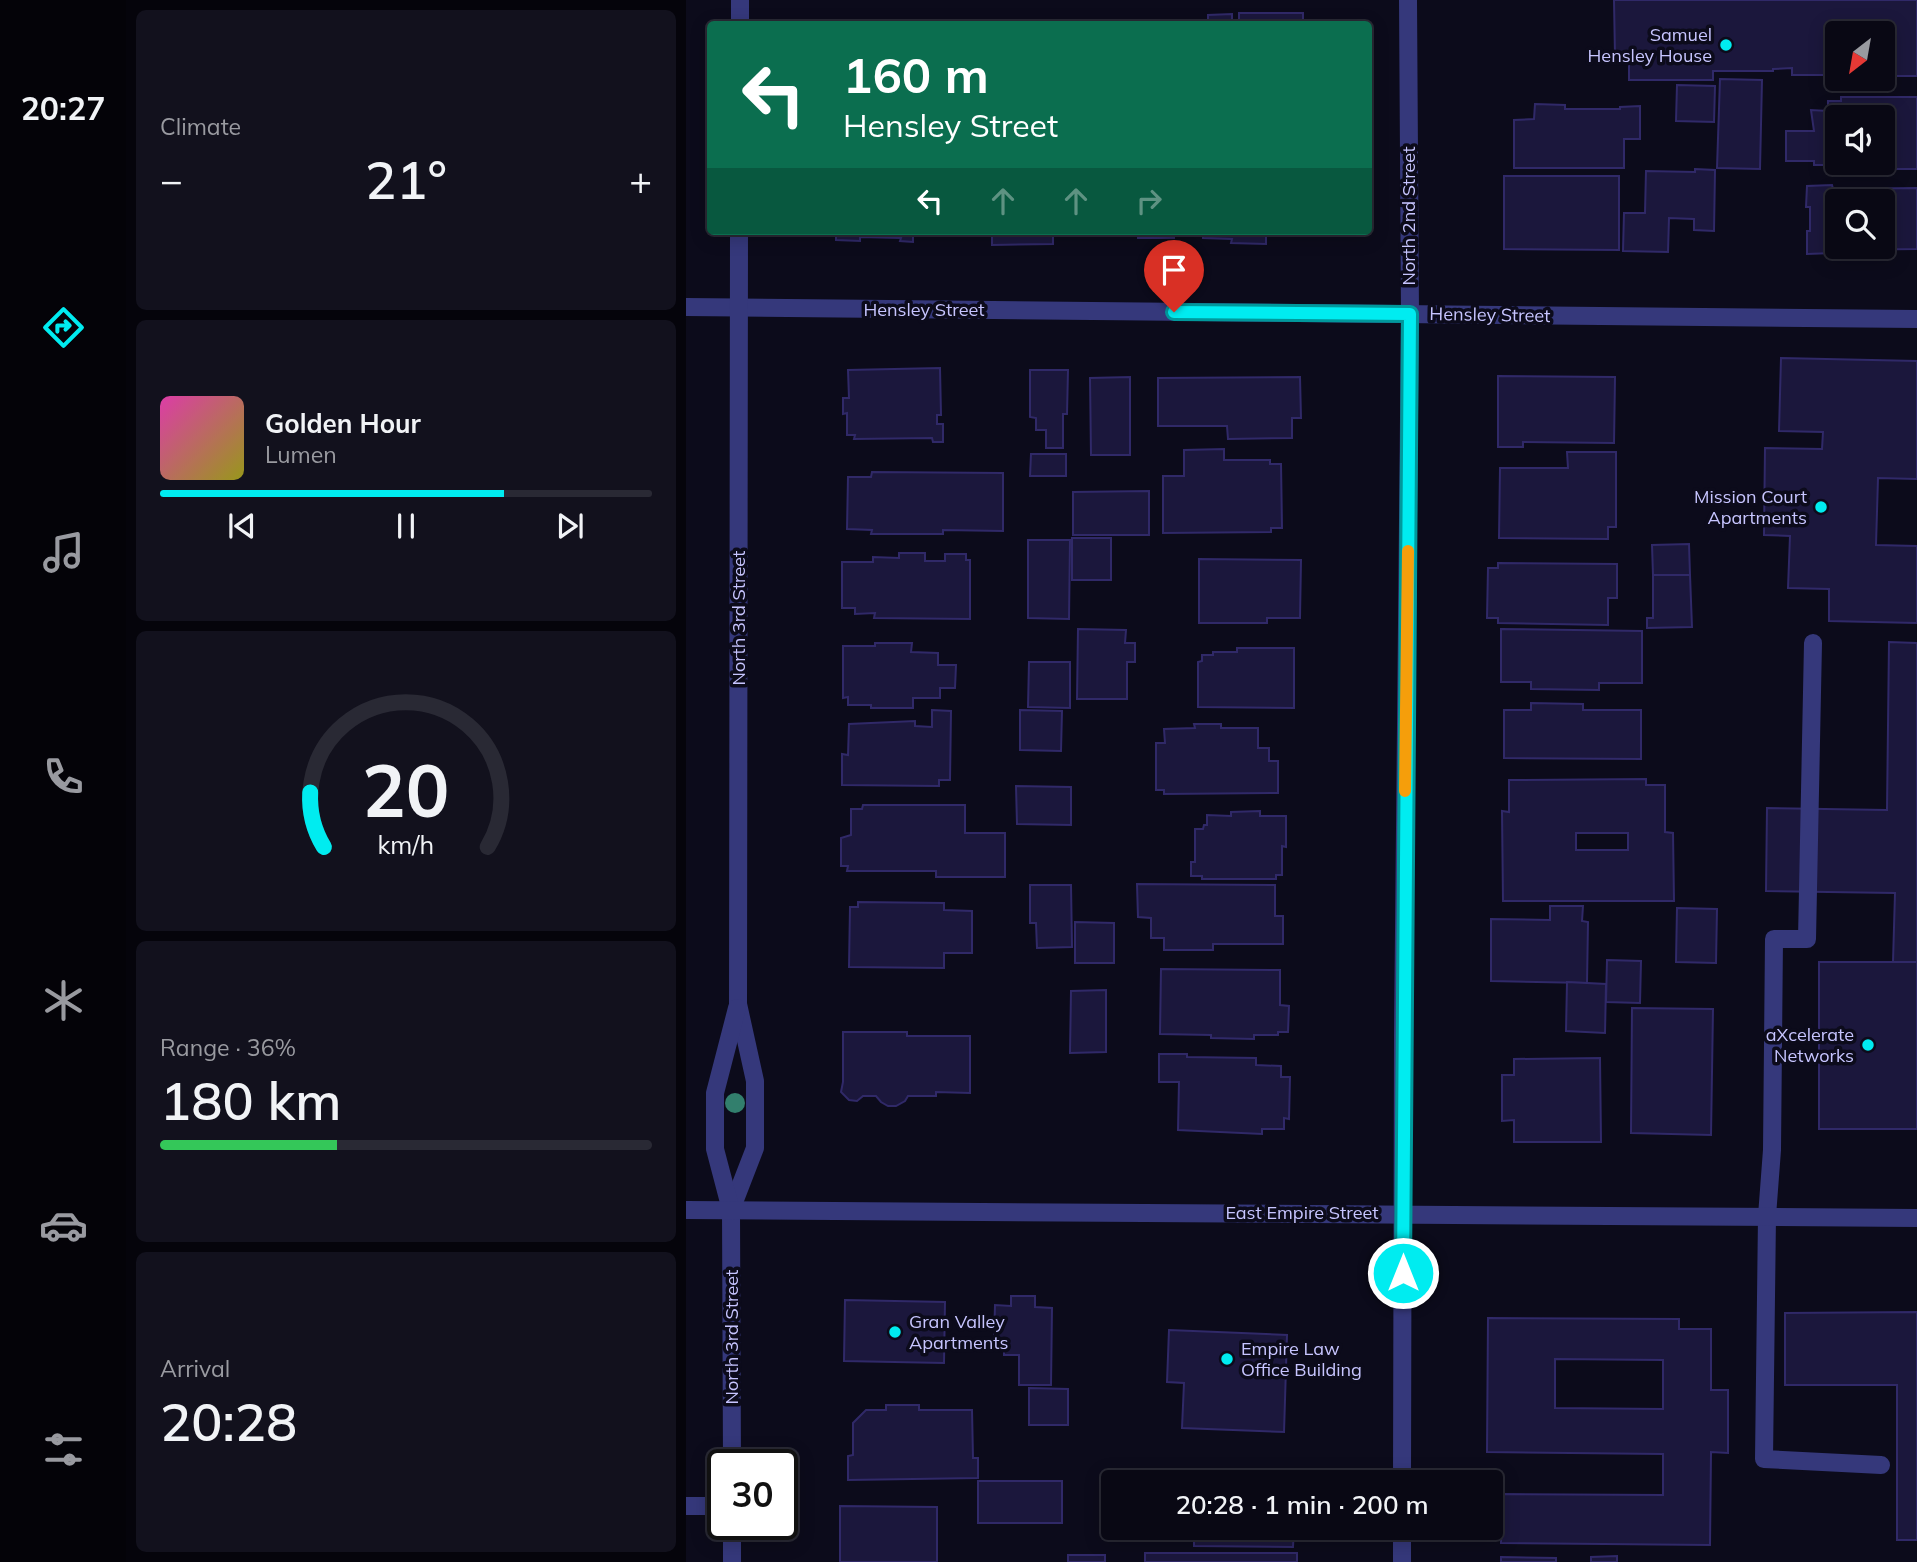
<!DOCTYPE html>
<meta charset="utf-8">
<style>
:root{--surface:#090814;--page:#12111d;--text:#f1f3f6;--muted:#999aa0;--line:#292934;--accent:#00ecf0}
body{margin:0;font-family:Mulish,sans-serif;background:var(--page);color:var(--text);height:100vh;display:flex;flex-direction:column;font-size:26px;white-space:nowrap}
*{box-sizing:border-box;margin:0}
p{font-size:23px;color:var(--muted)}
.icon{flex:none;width:38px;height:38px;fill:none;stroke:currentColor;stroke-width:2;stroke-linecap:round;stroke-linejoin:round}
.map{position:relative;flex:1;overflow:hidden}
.sheet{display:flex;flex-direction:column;gap:10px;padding:10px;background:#05040b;width:560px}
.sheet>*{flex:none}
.hud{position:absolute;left:21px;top:21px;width:665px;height:214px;border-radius:7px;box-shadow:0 4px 18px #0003,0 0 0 2px var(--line);background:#0b6e4f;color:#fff;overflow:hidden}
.needle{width:46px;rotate:211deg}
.buttons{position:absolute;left:1139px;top:21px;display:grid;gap:14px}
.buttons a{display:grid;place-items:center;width:70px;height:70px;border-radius:7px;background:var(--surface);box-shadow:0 4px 18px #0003,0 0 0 2px var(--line);font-size:35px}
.speed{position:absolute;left:21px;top:1449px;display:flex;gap:14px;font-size:35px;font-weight:700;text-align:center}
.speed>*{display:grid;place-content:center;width:91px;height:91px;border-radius:50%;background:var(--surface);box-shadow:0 4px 18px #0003,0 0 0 2px var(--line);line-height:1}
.speed .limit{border:4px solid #111;border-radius:10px;background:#fff;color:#111}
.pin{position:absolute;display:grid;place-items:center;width:60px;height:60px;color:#fff;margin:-72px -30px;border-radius:50% 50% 50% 0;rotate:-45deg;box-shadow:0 0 7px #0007}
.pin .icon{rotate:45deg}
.me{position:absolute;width:77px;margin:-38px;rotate:0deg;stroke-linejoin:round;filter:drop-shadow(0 0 5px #0008)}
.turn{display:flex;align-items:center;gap:24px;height:147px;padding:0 21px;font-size:32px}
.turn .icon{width:91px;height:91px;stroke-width:2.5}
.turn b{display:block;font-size:49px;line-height:60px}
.lanes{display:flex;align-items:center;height:66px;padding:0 21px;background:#0003;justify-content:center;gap:35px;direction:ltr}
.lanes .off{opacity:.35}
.big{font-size:52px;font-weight:600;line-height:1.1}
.sheet .widget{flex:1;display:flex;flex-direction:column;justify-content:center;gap:10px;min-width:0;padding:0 24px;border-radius:10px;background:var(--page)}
.sheet .dial{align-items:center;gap:0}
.dial svg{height:182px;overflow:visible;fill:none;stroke:var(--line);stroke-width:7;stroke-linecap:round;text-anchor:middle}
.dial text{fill:var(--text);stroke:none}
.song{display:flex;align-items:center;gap:21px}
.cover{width:84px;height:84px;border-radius:10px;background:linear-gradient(135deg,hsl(320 70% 55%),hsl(60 70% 35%))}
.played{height:7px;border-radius:4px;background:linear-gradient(90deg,var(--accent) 70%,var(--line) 70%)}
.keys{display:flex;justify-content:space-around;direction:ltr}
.heat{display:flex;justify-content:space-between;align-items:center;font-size:38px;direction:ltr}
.charge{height:10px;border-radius:5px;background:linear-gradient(90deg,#34c759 36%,var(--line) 0)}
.trip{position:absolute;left:415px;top:1470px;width:402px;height:70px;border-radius:7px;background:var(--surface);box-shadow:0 4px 18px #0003,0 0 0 2px var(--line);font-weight:600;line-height:70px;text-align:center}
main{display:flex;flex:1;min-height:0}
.tabs{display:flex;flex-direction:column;width:126px;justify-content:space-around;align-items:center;background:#040308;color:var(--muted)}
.tabs .icon{width:49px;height:49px}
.tabs .current{color:var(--accent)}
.tabs b{font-size:32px;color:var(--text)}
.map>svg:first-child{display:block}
</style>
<main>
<nav class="tabs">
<b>20:27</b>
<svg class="icon current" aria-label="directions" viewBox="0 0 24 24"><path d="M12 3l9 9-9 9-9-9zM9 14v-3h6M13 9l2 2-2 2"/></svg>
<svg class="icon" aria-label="music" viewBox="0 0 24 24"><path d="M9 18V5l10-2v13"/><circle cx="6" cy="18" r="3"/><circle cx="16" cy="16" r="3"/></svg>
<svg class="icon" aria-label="phone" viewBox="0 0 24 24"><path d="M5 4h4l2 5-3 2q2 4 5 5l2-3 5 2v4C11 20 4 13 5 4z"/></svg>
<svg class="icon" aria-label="climate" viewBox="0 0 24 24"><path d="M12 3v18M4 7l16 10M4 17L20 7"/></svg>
<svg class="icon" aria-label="car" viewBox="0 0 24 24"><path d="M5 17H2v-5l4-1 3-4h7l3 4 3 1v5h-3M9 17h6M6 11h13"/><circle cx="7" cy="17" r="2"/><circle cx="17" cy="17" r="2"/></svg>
<svg class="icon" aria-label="filters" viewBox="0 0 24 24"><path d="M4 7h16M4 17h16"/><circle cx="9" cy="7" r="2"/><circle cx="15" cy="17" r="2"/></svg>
</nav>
<section class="sheet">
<div class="widget"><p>Climate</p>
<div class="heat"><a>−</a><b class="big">21°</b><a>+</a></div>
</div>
<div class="widget">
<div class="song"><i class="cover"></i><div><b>Golden Hour</b><p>Lumen</p></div></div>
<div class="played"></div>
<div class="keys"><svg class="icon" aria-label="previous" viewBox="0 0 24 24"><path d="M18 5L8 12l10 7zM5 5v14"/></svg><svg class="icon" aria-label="pause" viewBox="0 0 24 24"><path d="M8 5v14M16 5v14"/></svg><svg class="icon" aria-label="next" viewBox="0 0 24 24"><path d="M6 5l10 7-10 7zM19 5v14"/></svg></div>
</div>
<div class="widget dial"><svg viewBox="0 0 100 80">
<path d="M14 69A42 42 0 1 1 86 69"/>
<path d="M14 69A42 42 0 0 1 8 45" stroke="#00ecf0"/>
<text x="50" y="56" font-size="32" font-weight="700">20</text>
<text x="50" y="72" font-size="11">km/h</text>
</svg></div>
<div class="widget"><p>Range · 36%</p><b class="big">180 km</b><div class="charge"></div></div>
<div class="widget"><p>Arrival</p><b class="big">20:28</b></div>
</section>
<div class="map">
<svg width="1231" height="1562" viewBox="0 0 1231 1562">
<rect width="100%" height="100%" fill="#0c0b1b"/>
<g fill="#1b173c" stroke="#302968" stroke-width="2" fill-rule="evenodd">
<path d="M928,0H1231V76H1197V33H1152V75H1106V68L1087,69V71H1027V80H943V56H929Z"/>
<rect x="553" y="13" width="64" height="11"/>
<path d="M546,14V24H522V15Z"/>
<path d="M1034,79L1076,80L1074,169L1031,168Z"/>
<path d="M991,85L1029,86L1028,122L990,121Z"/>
<path d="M1155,97H1231V169H1155V165H1128V161H1100V131H1128L1125,110L1142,111V101H1155ZM1152,117H1197V163H1152Z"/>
<path d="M849,104L879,105V109H934V107L954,106V139H938V168H828V120L848,119Z"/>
<path d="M1009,169L1029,170L1028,231L1008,230V219L983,218L982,252L937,251L938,213H959L960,171L1009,172Z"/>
<path d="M818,176H933V250L818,249Z"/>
<path d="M1146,185L1147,189L1231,188V249L1148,250L1147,253L1121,254V231H1124V207H1120L1121,186ZM1152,201H1197V247H1152Z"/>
<path d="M150,231H227V242L214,241L215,238L174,237V241L150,240Z"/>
<path d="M306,231H367V244L306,245Z"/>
<rect x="452" y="231" width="36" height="7"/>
<path d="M517,231H580V244L545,243L546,239L517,238Z"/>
<path d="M1095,358L1231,361V479L1192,478L1190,545L1231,546V623L1143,621V589L1102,588L1104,536L1078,535L1079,448L1136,449L1137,432L1093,431Z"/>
<path d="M254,368L255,415H251V424H257V442H247L246,438L168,439L169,435H161V413L157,414V398H163L162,370Z"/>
<path d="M344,370H382L381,414H377V448H360V430H350V418L344,417Z"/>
<path d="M812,376L929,377L928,443L837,442V447H812Z"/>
<path d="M444,377V455H405L404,378Z"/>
<path d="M614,377L615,418H606V438L542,439L541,426H472V378Z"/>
<path d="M538,449V460H584V464H595L596,528H585V532L477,533V476H498V450Z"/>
<path d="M881,452H930V527H922V539L813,538L814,468H882Z"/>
<path d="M345,454H380V476H344Z"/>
<path d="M186,472L317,473V531L257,530V534H185L186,530L161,529L162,477H185Z"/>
<path d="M463,491V535H387V492Z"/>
<rect x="386" y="538" width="39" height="42"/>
<path d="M342,540H384L383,619L342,618Z"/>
<path d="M1003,544L1004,575H967L966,545Z"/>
<path d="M213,553H239V561H259V554H280V560H284V619L188,618L189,613L169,614V608H156V562H187V557L213,558Z"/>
<path d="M513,559L615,560L614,618H581V623H513Z"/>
<path d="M812,563L931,564V598H922V625L812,623V618H801L802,568H812Z"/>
<path d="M967,575H1004L1006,627L961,628V618H967Z"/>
<path d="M392,629L440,630L439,643H449V662H441V699H391Z"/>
<path d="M815,629L956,631V683H913V690L845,689V682H815Z"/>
<path d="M1203,642L1231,643V962H1207L1209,893L1080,891L1081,808L1201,810Z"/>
<path d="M189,643H226L225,652L252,653V665H270L269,688H254V698H227V708H185V705H162V697L157,698V646H189Z"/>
<path d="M551,648H608V708L512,707V662L516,661V655H527V652H551Z"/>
<path d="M343,662H384V708L342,707Z"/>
<path d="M845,703L897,704V710H955V759L818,758V710H845Z"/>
<path d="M246,710L265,711L264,780H253V786L156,785V754L162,755L163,724L229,721V726L246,727Z"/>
<path d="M334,710L376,711L375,751L334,750Z"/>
<path d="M508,724H535V728H572V748H583V761H592V793L478,794V790H470V743H479L478,729L509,728Z"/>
<path d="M960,779V785H979V832L987,833L988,901H817L816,811L823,812V780ZM890,833H942V850H890Z"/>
<path d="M330,786L385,787V825L331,824Z"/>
<path d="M177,805H279V833H319V877H250V871H161L162,866H155V838L165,835V809H176Z"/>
<path d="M574,811V816H600V847L596,846V875H590V879H516V876H505V862H509V829H517L518,825H521V815L545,816V812Z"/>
<path d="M451,884L589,885V916H597V944H527V950H478V938H465V918L452,917Z"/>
<path d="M344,885H385L386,947L351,948L350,923H344Z"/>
<path d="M172,902L258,903V910L286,911V953H258V968L163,967L164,907H172Z"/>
<path d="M864,906H897L896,921L902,922L901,983L805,981V919L864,920Z"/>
<path d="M991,908L1031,909L1030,963L990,962Z"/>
<path d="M389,922L428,923V963H389Z"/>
<path d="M921,960L955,961L954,1003L920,1002Z"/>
<rect x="1133" y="962" width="98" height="167"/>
<path d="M475,969L594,970V1005L603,1006L602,1032H592V1035H568V1039L525,1038V1035L474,1034Z"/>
<path d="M881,982L920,984L919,1033L880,1031Z"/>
<path d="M420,990V1052L384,1053L385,991Z"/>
<path d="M946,1008L1027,1009L1025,1135L945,1133Z"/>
<path d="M157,1032H221V1036H284V1093L250,1092V1096H222L219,1101L210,1106H202L195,1102L190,1096H177L171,1101L163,1100L155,1092L157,1082Z"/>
<path d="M473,1054H501V1057L570,1058V1065L595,1066V1077H604L603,1119L598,1118V1129H576V1134L492,1130L493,1082H473Z"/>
<path d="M914,1058L915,1142H828V1120L816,1121V1075H828V1059Z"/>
<path d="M325,1296H349V1307L366,1308L365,1385H333V1355H318V1341L308,1342L309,1305L325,1306Z"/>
<path d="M159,1300L259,1302L258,1363L158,1361Z"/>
<path d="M1231,1312V1540H1211V1385H1099V1313Z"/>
<path d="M802,1318L993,1319V1329H1025V1390H1042V1453L1025,1452L1024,1545L815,1543L816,1494L977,1495V1454L801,1452ZM869,1359L977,1360V1409L869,1408Z"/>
<path d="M483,1330L601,1335L598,1432L496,1428L498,1383L481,1382Z"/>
<path d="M343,1388L382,1389V1425H343Z"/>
<path d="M200,1405H233V1410H286L287,1458H292V1478L162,1480V1456L167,1455V1423L180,1410H200Z"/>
<rect x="508" y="1476" width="100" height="6"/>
<rect x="292" y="1481" width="84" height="42"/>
<path d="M154,1506L251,1507V1562H154Z"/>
<path d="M508,1528H608L607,1547L508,1546Z"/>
<rect x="459" y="1553" width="152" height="9"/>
<rect x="382" y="1555" width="37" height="7"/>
<path d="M931,1556V1562H905V1557Z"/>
<path d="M815,1557L870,1558V1562H815Z"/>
</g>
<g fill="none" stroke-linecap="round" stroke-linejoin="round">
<g stroke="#35387b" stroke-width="18">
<path d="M1127,643L1121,939H1088L1086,1150L1081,1216L1078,1459L1195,1465"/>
<path d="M0,1506H37"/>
</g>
<g stroke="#35387b" stroke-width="18">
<path d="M54,24V0"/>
<path d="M0,307L1231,319"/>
<path d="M45,1210L69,1148V1081L52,1004L53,231"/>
<path d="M46,1465L45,1210L29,1149V1093L51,1008"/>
<path d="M716,1482L717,1034L724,314L722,0"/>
<path d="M46,1562V1524"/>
<path d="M716,1562V1528"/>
</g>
<path stroke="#35387b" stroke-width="18" d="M0,1210L1231,1218"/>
</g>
<circle fill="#327f6d" cx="49" cy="1103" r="10"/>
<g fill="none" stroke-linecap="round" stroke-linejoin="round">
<g stroke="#00999c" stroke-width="18">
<path id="route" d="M488,312L724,314L717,1273"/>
</g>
<use href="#route" stroke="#00ecf0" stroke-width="12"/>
<path stroke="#f59e0b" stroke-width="12" d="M719,791L722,551"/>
</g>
<g fill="#00ecf0" stroke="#0c0b1b" stroke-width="2.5">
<circle cx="1040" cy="45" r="7"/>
<circle cx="1135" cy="507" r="7"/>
<circle cx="1182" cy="1045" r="7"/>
<circle cx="209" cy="1332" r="7"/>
<circle cx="541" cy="1359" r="7"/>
</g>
<g text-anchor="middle" stroke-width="7" stroke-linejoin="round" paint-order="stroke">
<g font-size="18" fill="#c7c5ff" stroke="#0c0b1b" text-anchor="end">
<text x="1026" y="41">Samuel<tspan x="1026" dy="21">Hensley House</tspan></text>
<text x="1121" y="503">Mission Court<tspan x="1121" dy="21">Apartments</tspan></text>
<text x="1168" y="1041">aXcelerate<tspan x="1168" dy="21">Networks</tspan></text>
<text x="223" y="1328" text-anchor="start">Gran Valley<tspan x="223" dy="21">Apartments</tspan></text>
<text x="555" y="1355" text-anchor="start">Empire Law<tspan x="555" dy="21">Office Building</tspan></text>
</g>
<g font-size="18" fill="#c7c5ff" stroke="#0c0b1b">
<text transform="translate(723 216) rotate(-90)" y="6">North 2nd Street</text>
<text x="238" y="316">Hensley Street</text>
<text transform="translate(804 315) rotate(1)" y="6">Hensley Street</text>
<text transform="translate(53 618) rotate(-90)" y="6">North 3rd Street</text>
<text x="616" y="1219">East Empire Street</text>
<text transform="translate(46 1337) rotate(-90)" y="6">North 3rd Street</text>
</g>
</g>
</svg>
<div class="buttons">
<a><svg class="needle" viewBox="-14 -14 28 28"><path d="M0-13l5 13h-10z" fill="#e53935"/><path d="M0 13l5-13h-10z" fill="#999aa0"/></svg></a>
<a><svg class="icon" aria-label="sound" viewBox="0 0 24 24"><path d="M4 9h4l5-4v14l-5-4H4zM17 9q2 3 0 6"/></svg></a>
<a><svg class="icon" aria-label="search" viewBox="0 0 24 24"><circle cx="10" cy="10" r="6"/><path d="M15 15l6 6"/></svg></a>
</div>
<div class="speed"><div class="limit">30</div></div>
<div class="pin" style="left:488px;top:312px;background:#d93025"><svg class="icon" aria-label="arrive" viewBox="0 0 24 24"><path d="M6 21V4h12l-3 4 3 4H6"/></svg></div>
<svg class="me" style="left:717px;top:1273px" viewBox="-20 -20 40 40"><circle r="17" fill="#00ecf0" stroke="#fff" stroke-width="3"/><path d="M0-11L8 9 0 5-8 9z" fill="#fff"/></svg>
<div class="trip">20:28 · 1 min · 200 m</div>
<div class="hud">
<div class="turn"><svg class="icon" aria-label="left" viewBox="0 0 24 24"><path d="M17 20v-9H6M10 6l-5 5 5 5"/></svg><div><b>160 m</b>Hensley Street</div></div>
<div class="lanes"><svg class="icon" aria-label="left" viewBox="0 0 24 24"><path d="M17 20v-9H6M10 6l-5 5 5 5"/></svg><svg class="icon off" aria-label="ahead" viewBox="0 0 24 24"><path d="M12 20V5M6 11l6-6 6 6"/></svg><svg class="icon off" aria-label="ahead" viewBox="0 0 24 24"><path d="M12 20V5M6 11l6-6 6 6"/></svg><svg class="icon off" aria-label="right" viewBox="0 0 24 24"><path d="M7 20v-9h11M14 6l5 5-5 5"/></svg></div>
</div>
</div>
</main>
